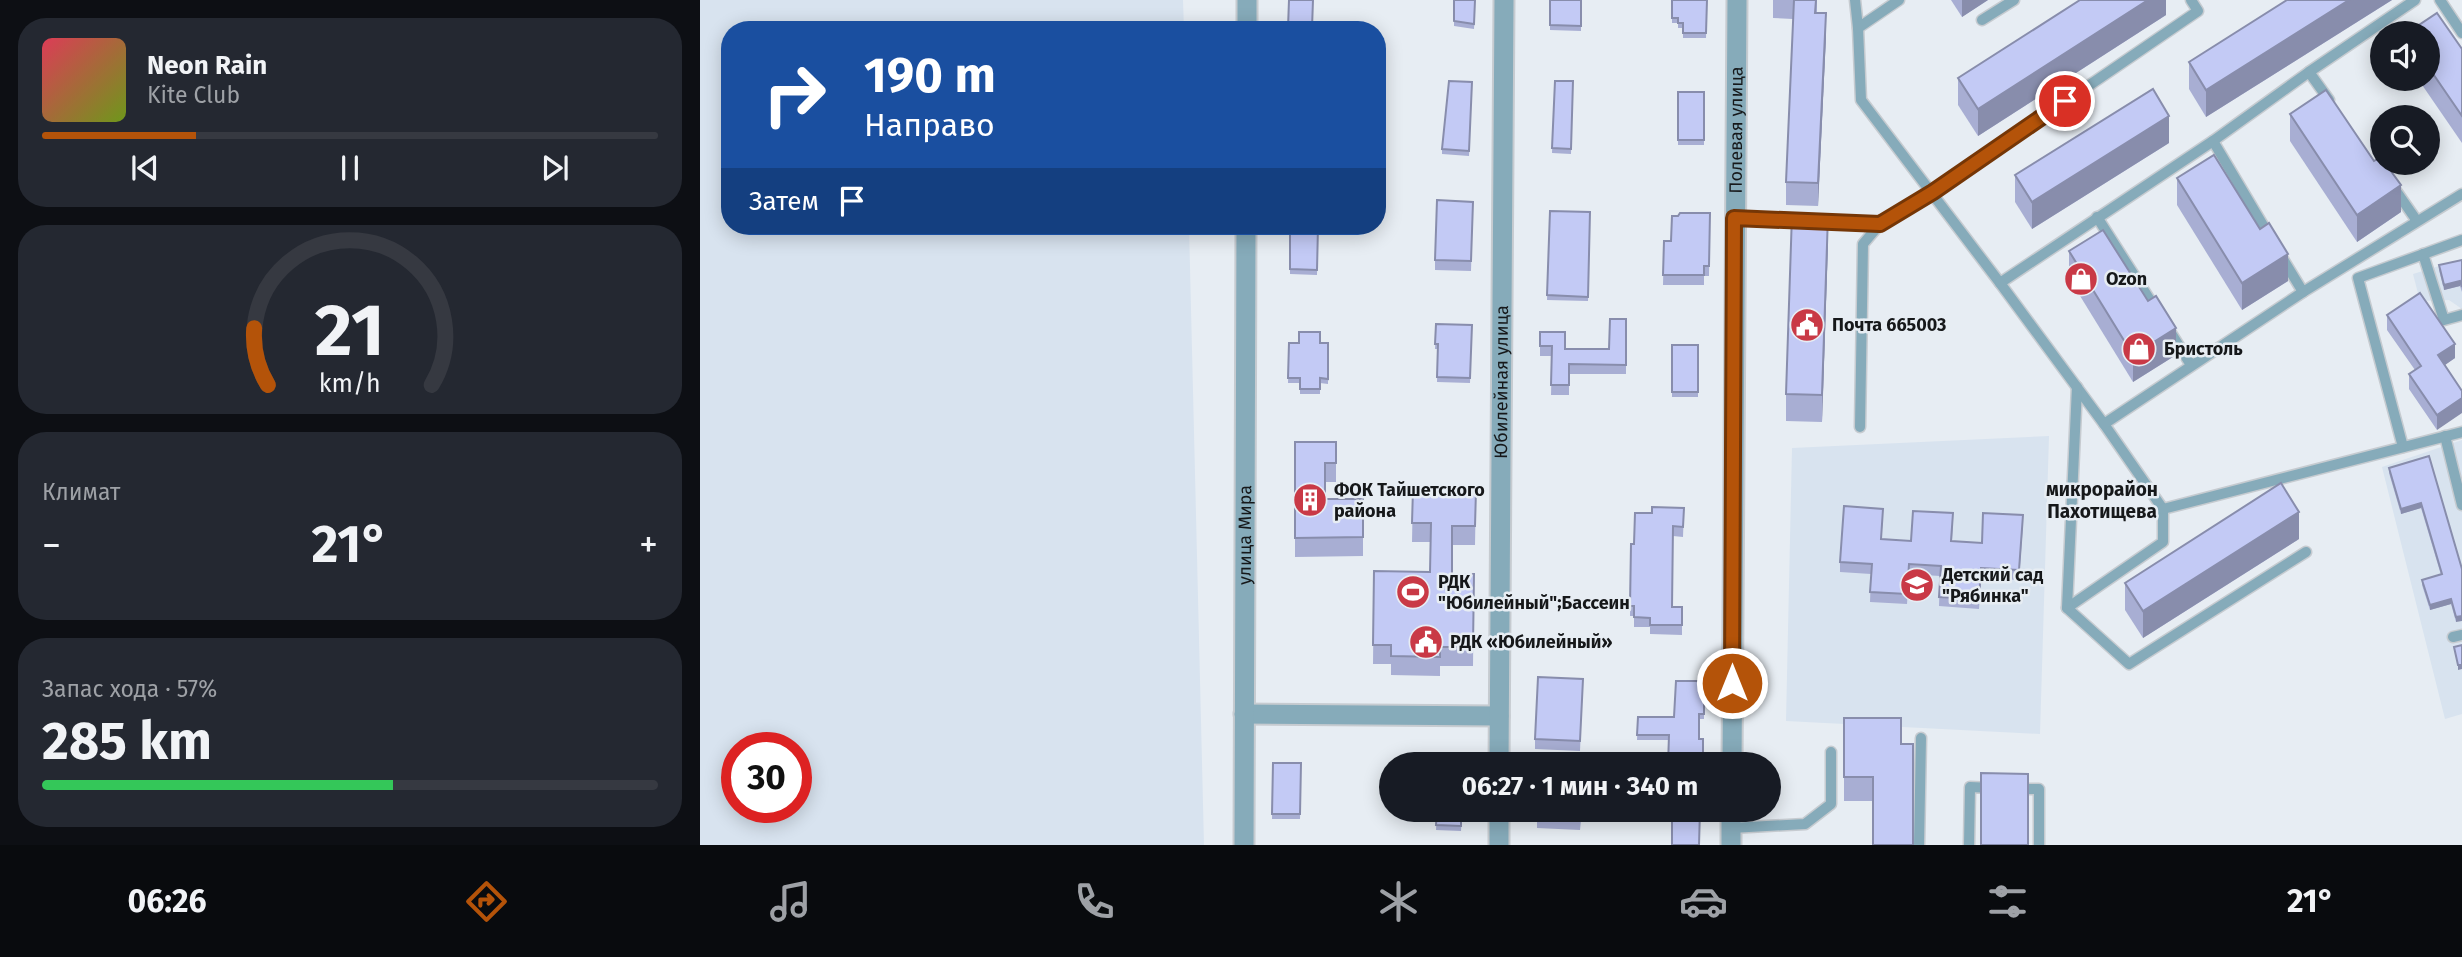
<!DOCTYPE html>
<html lang="ru">
<meta charset="utf-8">
<style>
:root{--surface:#171b24;--page:#242831;--text:#f1f3f6;--muted:#9ea1a6;--line:#363941;--accent:#b45309}
body{margin:0;font-family:"Fira Sans",sans-serif;background:var(--page);color:var(--text);height:100vh;display:flex;flex-direction:column;font-size:26px;white-space:nowrap}
*{box-sizing:border-box;margin:0}
p{font-size:23px;color:var(--muted)}
.icon{flex:none;width:38px;height:38px;fill:none;stroke:currentColor;stroke-width:2;stroke-linecap:round;stroke-linejoin:round}
.map{position:relative;flex:1;overflow:hidden}
.side{display:flex;flex-direction:column;gap:18px;padding:18px;background:#0d0f14;width:700px}
.side>*{flex:none}
.banner{position:absolute;left:21px;top:21px;width:665px;height:214px;border-radius:28px;box-shadow:0 4px 18px #0003;background:#1a4fa0;color:#fff;overflow:hidden}
.fabs{position:absolute;left:1670px;top:21px;display:grid;gap:14px}
.fabs a{display:grid;place-items:center;width:70px;height:70px;border-radius:50%;background:var(--surface);box-shadow:0 4px 18px #0003;font-size:35px}
.speed{position:absolute;left:21px;top:732px;display:flex;gap:14px;font-size:35px;font-weight:700;text-align:center}
.speed>*{display:grid;place-content:center;width:91px;height:91px;border-radius:50%;background:var(--surface);box-shadow:0 4px 18px #0003;line-height:1}
.speed .limit{border:10px solid #d22;background:#fff;color:#111}
.pin{position:absolute;display:grid;place-items:center;width:60px;height:60px;color:#fff;margin:-30px;border:4px solid #fff;border-radius:50%;box-shadow:0 2px 7px #0007}
.me{position:absolute;width:77px;margin:-38px;rotate:0deg;stroke-linejoin:round;filter:drop-shadow(0 0 5px #0008)}
.turn{display:flex;align-items:center;gap:24px;height:147px;padding:0 28px;font-size:32px}
.turn .icon{width:91px;height:91px;stroke-width:2.5}
.turn b{display:block;font-size:49px;line-height:60px}
.then{display:flex;align-items:center;height:66px;padding:0 28px;background:#0003;gap:14px;font-size:26px}
.big{font-size:52px;font-weight:700;line-height:1.1}
.side .tile{flex:1;display:flex;flex-direction:column;justify-content:center;gap:10px;min-width:0;padding:0 24px;border-radius:28px;background:var(--page)}
.side .dial{align-items:center;gap:0}
.dial svg{height:182px;overflow:visible;fill:none;stroke:var(--line);stroke-width:7;stroke-linecap:round;text-anchor:middle}
.dial text{fill:var(--text);stroke:none}
.song{display:flex;align-items:center;gap:21px}
.cover{width:84px;height:84px;border-radius:10px;background:linear-gradient(135deg,hsl(350 70% 55%),hsl(80 70% 35%))}
.played{height:7px;border-radius:4px;background:linear-gradient(90deg,var(--accent) 25%,var(--line) 25%)}
.keys{display:flex;justify-content:space-around;direction:ltr}
.heat{display:flex;justify-content:space-between;align-items:center;font-size:38px;direction:ltr}
.charge{height:10px;border-radius:5px;background:linear-gradient(90deg,#34c759 57%,var(--line) 0)}
.trip{position:absolute;left:679px;top:752px;width:402px;height:70px;border-radius:35px;background:var(--surface);box-shadow:0 4px 18px #0003;font-weight:700;line-height:70px;text-align:center}
.tabs{display:flex;height:112px;justify-content:space-around;align-items:center;background:#090b0e;color:var(--muted)}
.tabs .icon{width:49px;height:49px}
.tabs .selected{color:var(--accent)}
.tabs b{font-size:32px;color:var(--text)}
main{display:flex;flex:1;min-height:0}
.map>svg:first-child{display:block}
</style>
<main>
<section class="side">
<div class="tile">
<div class="song"><i class="cover"></i><div><b>Neon Rain</b><p>Kite Club</p></div></div>
<div class="played"></div>
<div class="keys"><svg class="icon" aria-label="previous" viewBox="0 0 24 24"><path d="M18 5L8 12l10 7zM5 5v14"/></svg><svg class="icon" aria-label="pause" viewBox="0 0 24 24"><path d="M8 5v14M16 5v14"/></svg><svg class="icon" aria-label="next" viewBox="0 0 24 24"><path d="M6 5l10 7-10 7zM19 5v14"/></svg></div>
</div>
<div class="tile dial"><svg viewBox="0 0 100 80">
<path d="M14 69A42 42 0 1 1 86 69"/>
<path d="M14 69A42 42 0 0 1 8 44" stroke="#b45309"/>
<text x="50" y="56" font-size="32" font-weight="700">21</text>
<text x="50" y="72" font-size="11">km/h</text>
</svg></div>
<div class="tile"><p>Климат</p>
<div class="heat"><a>−</a><b class="big">21°</b><a>+</a></div>
</div>
<div class="tile"><p>Запас хода · 57%</p><b class="big">285 km</b><div class="charge"></div></div>
</section>
<div class="map">
<svg width="1762" height="845" viewBox="0 0 1762 845">
<rect width="100%" height="100%" fill="#e7edf3"/>
<g fill="#d8e3ef" fill-rule="evenodd">
<path d="M0,0H483L484,30H30V226H489L504,845H0ZM37,747H96V807H37Z"/>
<path d="M1762,259V309L1749,300L1720,301L1713,274Z"/>
<path d="M1349,436L1340,734L1086,721L1092,448Z"/>
<path d="M1762,440V714L1745,719L1682,467Z"/>
</g>
<g fill="none" stroke-linecap="round" stroke-linejoin="round">
<g stroke="#c6cbd0" stroke-width="13">
<g id="lane">
<path d="M1155,0L1158,28L1161,100L1300,283L1513,141L1609,72L1715,0"/>
<path d="M1740,0L1762,33"/>
<path d="M1282,20L1314,0"/>
<path d="M1158,28L1199,0"/>
<path d="M1609,72L1629,100"/>
<path d="M1513,141L1570,237"/>
<path d="M1694,188L1717,221"/>
<path d="M1397,217L1455,308"/>
<path d="M1034,218L1102,221"/>
<path d="M1117,222L1180,224"/>
<path d="M1723,254L1744,320L1762,315"/>
<path d="M1581,256L1603,292L1762,194"/>
<path d="M1300,283L1404,424L1463,509V542L1367,608L1429,664L1606,552"/>
<path d="M1469,330L1491,365"/>
<path d="M1404,424L1603,292"/>
<path d="M1160,427L1163,244L1180,224L1233,192L1498,11L1491,0"/>
<path d="M1745,436L1762,505"/>
<path d="M1703,447L1658,278L1762,240"/>
<path d="M1463,509L1762,432"/>
<path d="M1367,608L1377,387"/>
<path d="M1753,637L1762,635"/>
<path d="M1318,789H1339V845"/>
<path d="M1031,828L1105,824L1131,804V752"/>
<path d="M1219,845L1221,738"/>
<path d="M1269,845L1270,787L1292,788"/>
</g>
</g>
<g stroke="#c6cbd0" stroke-width="23">
<g id="street">
<path d="M547,30V0"/>
<path d="M544,714L799,716"/>
<path id="s1" d="M799,765L804,0"/>
<path id="s2" d="M1032,765L1037,0"/>
<path id="s3" d="M544,845L546,226"/>
<path d="M799,845V810"/>
<path d="M1031,845V810"/>
</g>
</g>
<use href="#lane" stroke="#86abba" stroke-width="10"/>
<use href="#street" stroke="#86abba" stroke-width="19"/>
</g>
<g fill="#a8aed3">
<path d="M589,0H613L612,30H588Z"/>
<path d="M754,0H775L774,29L754,26Z"/>
<path d="M850,0H881V31L850,30Z"/>
<path d="M972,0H1007L1006,38H983V28H978V23H972Z"/>
<path d="M1073,0H1117V13L1126,36L1118,206L1086,205V182L1093,19L1073,18Z"/>
<path d="M1251,0H1288L1262,17Z"/>
<path d="M1466,0V15L1278,136L1258,105V78Z"/>
<path d="M1587,0H1692L1506,117L1489,89V62Z"/>
<path d="M1727,33L1762,49V143L1718,79H1727Z"/>
<path d="M855,81H873L871,154L852,153Z"/>
<path d="M772,82L769,156L742,154V149Z"/>
<rect x="978" y="92" width="26" height="53"/>
<path d="M1590,114L1701,212L1657,242L1590,141Z"/>
<path d="M1469,143L1332,229L1315,202V175Z"/>
<path d="M1477,178L1588,281L1542,310L1477,205Z"/>
<path d="M773,202L771,271L735,270V260Z"/>
<path d="M850,211L890,212L888,301L847,300Z"/>
<path d="M1010,213L1009,276H1004V285H963L964,241H971Z"/>
<path d="M590,226H618L617,275L590,274Z"/>
<path d="M1128,242L1122,422L1086,421V394Z"/>
<path d="M1369,251L1476,355L1433,382L1369,278Z"/>
<path d="M1762,260V292L1760,286L1744,290L1739,270V265Z"/>
<path d="M1687,315L1755,358L1744,365L1737,430L1709,389V374L1715,370L1687,330Z"/>
<path d="M926,319V374H869V395H851L852,356H840V332L865,349H909Z"/>
<path d="M736,324L772,325L770,383L737,382L738,349H735Z"/>
<path d="M589,343H628V384L620,383V394H600V383H588Z"/>
<rect x="972" y="345" width="26" height="52"/>
<path d="M595,442H636V482H625V499H663V556L595,557Z"/>
<path d="M1729,456L1762,569L1756,622L1751,604L1730,610L1722,585V580L1741,575L1721,508L1701,514L1689,473V468Z"/>
<path d="M713,489L776,490L775,545H752V574H774L773,666H740V676L691,675V664H673L674,571L730,572V542H712Z"/>
<path d="M984,508L983,537L973,536L972,607H982V635L950,634V627H934V616H930L931,544H934L952,513Z"/>
<path d="M1183,519L1181,539L1211,541L1253,523L1252,541L1282,543L1323,525L1319,580L1281,578L1279,609L1239,606L1240,576L1209,574L1207,604L1170,602L1171,574L1140,572V562Z"/>
<path d="M1599,539L1443,638L1425,610V583Z"/>
<path d="M883,679L880,751L835,749V739Z"/>
<path d="M1004,681V719H999L969,740H937L938,717H974Z"/>
<path d="M1144,718L1201,744L1173,801H1144Z"/>
<path d="M573,763H601L600,819H572Z"/>
<path d="M737,810H762L761,831L736,830Z"/>
<path d="M837,810H882L880,830L837,828Z"/>
</g>
<g fill="#888dac">
<path d="M1262,0H1288L1262,17Z"/>
<path d="M1448,0H1466V15L1278,136V109Z"/>
<path d="M1649,0H1692L1506,117V90Z"/>
<path d="M1126,13V36L1118,206V183Z"/>
<path d="M1469,116V143L1332,229V202Z"/>
<path d="M1701,185V212L1657,242V215Z"/>
<path d="M1128,215V242L1122,422V395Z"/>
<path d="M1588,254V281L1542,310V283Z"/>
<path d="M1760,281V286L1744,290V285Z"/>
<path d="M1476,328V355L1433,382V355Z"/>
<path d="M1755,344V358L1738,370V355Z"/>
<path d="M1762,398V413L1737,430V415Z"/>
<path d="M1721,503V508L1701,514V509Z"/>
<path d="M1599,512V539L1443,638V611Z"/>
<path d="M1751,599V604L1730,610V605Z"/>
<path d="M1762,616V621L1756,622V617Z"/>
<path d="M1758,665H1762V669L1758,670Z"/>
</g>
<g fill="#c3caf5" stroke="#888dac" stroke-width="2">
<path d="M589,0H613L612,28H588Z"/>
<path d="M754,0H775L774,24L754,21Z"/>
<path d="M850,0H881V26L850,25Z"/>
<path d="M972,0H1007L1006,33H983V23H978V18H972Z"/>
<path d="M1094,0H1116L1115,13H1126L1118,183L1086,182Z"/>
<path d="M1380,0H1448L1278,109L1258,78Z"/>
<path d="M1587,0H1649L1506,90L1489,62Z"/>
<path d="M1737,13L1762,49V116L1727,65V33H1707Z"/>
<path d="M749,81L772,82L769,151L742,149Z"/>
<path d="M855,81H873L871,149L852,148Z"/>
<path d="M1453,89L1469,116L1332,202L1315,175Z"/>
<path d="M1626,90L1674,161L1681,157L1682,163H1685L1701,185L1657,215L1590,114Z"/>
<rect x="978" y="92" width="26" height="48"/>
<path d="M1514,155L1560,229L1569,223L1588,254L1542,283L1477,178Z"/>
<path d="M737,200L773,202L771,261L735,260Z"/>
<path d="M850,211L890,212L888,297L847,295Z"/>
<path d="M980,213H1010L1009,266H1004V275H963L964,241H971L972,216H978Z"/>
<path d="M1092,214L1128,215L1122,395L1086,394Z"/>
<path d="M590,226H618L617,270L590,269Z"/>
<path d="M1403,230L1448,301L1456,296L1476,328L1433,355L1369,251Z"/>
<path d="M1762,260V287L1760,281L1744,285L1739,265Z"/>
<path d="M1720,293L1755,344L1738,355L1762,391V398L1737,415L1709,374L1721,366L1687,315Z"/>
<path d="M910,319H926V365L869,364V385H851L852,346H840V332H865V349H909Z"/>
<path d="M736,324L772,325L770,378L737,377L738,344H735Z"/>
<path d="M599,332H620V343H628V379L620,378V389H600V378H588L589,343H599Z"/>
<rect x="972" y="345" width="26" height="47"/>
<path d="M595,442H636V463H625V499H663V537L595,538Z"/>
<path d="M1729,456L1762,569V616L1756,617L1751,599L1730,605L1722,580L1742,574L1721,503L1701,509L1689,468Z"/>
<path d="M1581,483L1599,512L1443,611L1425,583Z"/>
<path d="M713,489L776,490L775,526H752V574H774L773,647H740V657L691,656V645H673L674,571L730,572L731,523H712Z"/>
<path d="M1144,506L1183,509L1181,539L1211,541L1213,511L1253,513L1251,541L1282,543L1283,513L1323,515L1319,570L1281,568L1279,599L1239,597L1241,566L1209,564L1207,594L1170,592L1172,564L1140,562Z"/>
<path d="M952,507L984,508L983,527L973,526L972,607H982V625H950V618L934,617V606H930L931,544H934L935,513H952Z"/>
<path d="M1762,645V665H1758L1754,647Z"/>
<path d="M838,677L883,679L880,741L835,739Z"/>
<path d="M976,681H1004V714H999V739H1003V765H968L969,735H937L938,717H974Z"/>
<path d="M1144,718H1201V744H1213V845H1173V777H1144Z"/>
<path d="M573,763H601L600,814H572Z"/>
<path d="M1281,773L1328,774V845H1281Z"/>
<path d="M737,810H761V826L736,825Z"/>
<path d="M837,810H881L880,820L837,818Z"/>
<path d="M972,810H1000L999,845H972Z"/>
</g>
<g fill="none" stroke-linecap="round" stroke-linejoin="round">
<g stroke="#753606" stroke-width="18">
<path id="route" d="M1032,683L1034,218L1180,224L1233,192L1365,101"/>
</g>
<use href="#route" stroke="#b45309" stroke-width="12"/>
</g>
<defs>
<g id="shop-disc" transform="scale(1.75)"><circle r="9.5" fill="#c93946" stroke="#e7edf3"/><path d="M-5-2.5h2.3a2.7 3.5 0 0 1 5.4 0H5L5.5 6h-11ZM-1.5-2.5h3a1.5 2.3 0 0 0-3 0Z" fill="#fff"/></g>
<g id="civic-disc" transform="scale(1.75)"><circle r="9.5" fill="#c93946" stroke="#e7edf3"/><path d="M-.6-6.5H3V-4.5H.6V-3L4-1V1h2V6H-6V1h2V-1L-.6-3ZM-1.2 2.5V6h2.4V2.5Z" fill="#fff"/></g>
<g id="building-disc" transform="scale(1.75)"><circle r="9.5" fill="#c93946" stroke="#e7edf3"/><path d="M-4-6H4V6H1V3H-1V6H-4ZM-2.5-4.3h1.7v1.8h-1.7ZM.8-4.3h1.7v1.8H.8ZM-2.5-1h1.7V.8h-1.7ZM.8-1h1.7V.8H.8Z" fill="#fff"/></g>
<g id="school-disc" transform="scale(1.75)"><circle r="9.5" fill="#c93946" stroke="#e7edf3"/><path d="M0-5L7-2L0 1L-7-2ZM-4 1L0 2.5L4 1V4Q0 6-4 4Z" fill="#fff"/></g>
<g id="stadium-disc" transform="scale(1.75)"><circle r="9.5" fill="#c93946" stroke="#e7edf3"/><path d="M0-5a6.5 5 0 1 0 0 10a6.5 5 0 1 0 0-10ZM-3.5-1.8h7v3.6h-7Z" fill="#fff"/></g>
</defs>
<g fill-rule="evenodd">
<use href="#shop-disc" x="1381" y="279"/>
<use href="#civic-disc" x="1107" y="325"/>
<use href="#shop-disc" x="1439" y="349"/>
<use href="#building-disc" x="610" y="500"/>
<use href="#school-disc" x="1217" y="585"/>
<use href="#stadium-disc" x="713" y="592"/>
<use href="#civic-disc" x="726" y="642"/>
</g>
<g text-anchor="middle" stroke-width="5" stroke-linejoin="round" paint-order="stroke">
<g font-size="18" fill="#16181a" stroke="#e7edf3">
<text dy="6" stroke="none"><textPath href="#s2" startOffset="635">Полевая улица</textPath></text>
<text dy="6" stroke="none"><textPath href="#s1" startOffset="383">Юбилейная улица</textPath></text>
<text dy="6" stroke="none"><textPath href="#s3" startOffset="310">улица Мира</textPath></text>
</g>
<g font-size="18" font-weight="bold" fill="#16181a" stroke="#e7edf3" text-anchor="start">
<text x="1406" y="285">Ozon</text>
<text x="1132" y="331">Почта 665003</text>
<text x="1464" y="355">Бристоль</text>
<text x="634" y="496">ФОК Тайшетского<tspan x="634" dy="21">района</tspan></text>
<text x="1242" y="581">Детский сад<tspan x="1242" dy="21">"Рябинка"</tspan></text>
<text x="738" y="588">РДК<tspan x="738" dy="21">"Юбилейный";Бассеин</tspan></text>
<text x="750" y="648">РДК «Юбилейный»</text>
</g>
<g font-size="19" font-weight="bold" fill="#16181a" stroke="#e7edf3">
<text x="1402" y="496">микрорайон<tspan x="1402" dy="22">Пахотищева</tspan></text>
</g>
</g>
</svg>
<div class="fabs">
<a><svg class="icon" aria-label="sound" viewBox="0 0 24 24"><path d="M4 9h4l5-4v14l-5-4H4zM17 9q2 3 0 6"/></svg></a>
<a><svg class="icon" aria-label="search" viewBox="0 0 24 24"><circle cx="10" cy="10" r="6"/><path d="M15 15l6 6"/></svg></a>
</div>
<div class="speed"><div class="limit">30</div></div>
<div class="pin" style="left:1365px;top:101px;background:#d93025"><svg class="icon" aria-label="arrive" viewBox="0 0 24 24"><path d="M6 21V4h12l-3 4 3 4H6"/></svg></div>
<svg class="me" style="left:1032px;top:683px" viewBox="-20 -20 40 40"><circle r="17" fill="#b45309" stroke="#fff" stroke-width="3"/><path d="M0-11L8 9 0 5-8 9z" fill="#fff"/></svg>
<div class="trip">06:27 · 1 мин · 340 m</div>
<div class="banner">
<div class="turn"><svg class="icon" aria-label="right" viewBox="0 0 24 24"><path d="M7 20v-9h11M14 6l5 5-5 5"/></svg><div><b>190 m</b>Направо</div></div>
<div class="then">Затем<svg class="icon" aria-label="arrive" viewBox="0 0 24 24"><path d="M6 21V4h12l-3 4 3 4H6"/></svg></div>
</div>
</div>
</main>
<nav class="tabs">
<b>06:26</b>
<svg class="icon selected" aria-label="directions" viewBox="0 0 24 24"><path d="M12 3l9 9-9 9-9-9zM9 14v-3h6M13 9l2 2-2 2"/></svg>
<svg class="icon" aria-label="music" viewBox="0 0 24 24"><path d="M9 18V5l10-2v13"/><circle cx="6" cy="18" r="3"/><circle cx="16" cy="16" r="3"/></svg>
<svg class="icon" aria-label="phone" viewBox="0 0 24 24"><path d="M5 4h4l2 5-3 2q2 4 5 5l2-3 5 2v4C11 20 4 13 5 4z"/></svg>
<svg class="icon" aria-label="climate" viewBox="0 0 24 24"><path d="M12 3v18M4 7l16 10M4 17L20 7"/></svg>
<svg class="icon" aria-label="car" viewBox="0 0 24 24"><path d="M5 17H2v-5l4-1 3-4h7l3 4 3 1v5h-3M9 17h6M6 11h13"/><circle cx="7" cy="17" r="2"/><circle cx="17" cy="17" r="2"/></svg>
<svg class="icon" aria-label="filters" viewBox="0 0 24 24"><path d="M4 7h16M4 17h16"/><circle cx="9" cy="7" r="2"/><circle cx="15" cy="17" r="2"/></svg>
<b>21°</b>
</nav>
